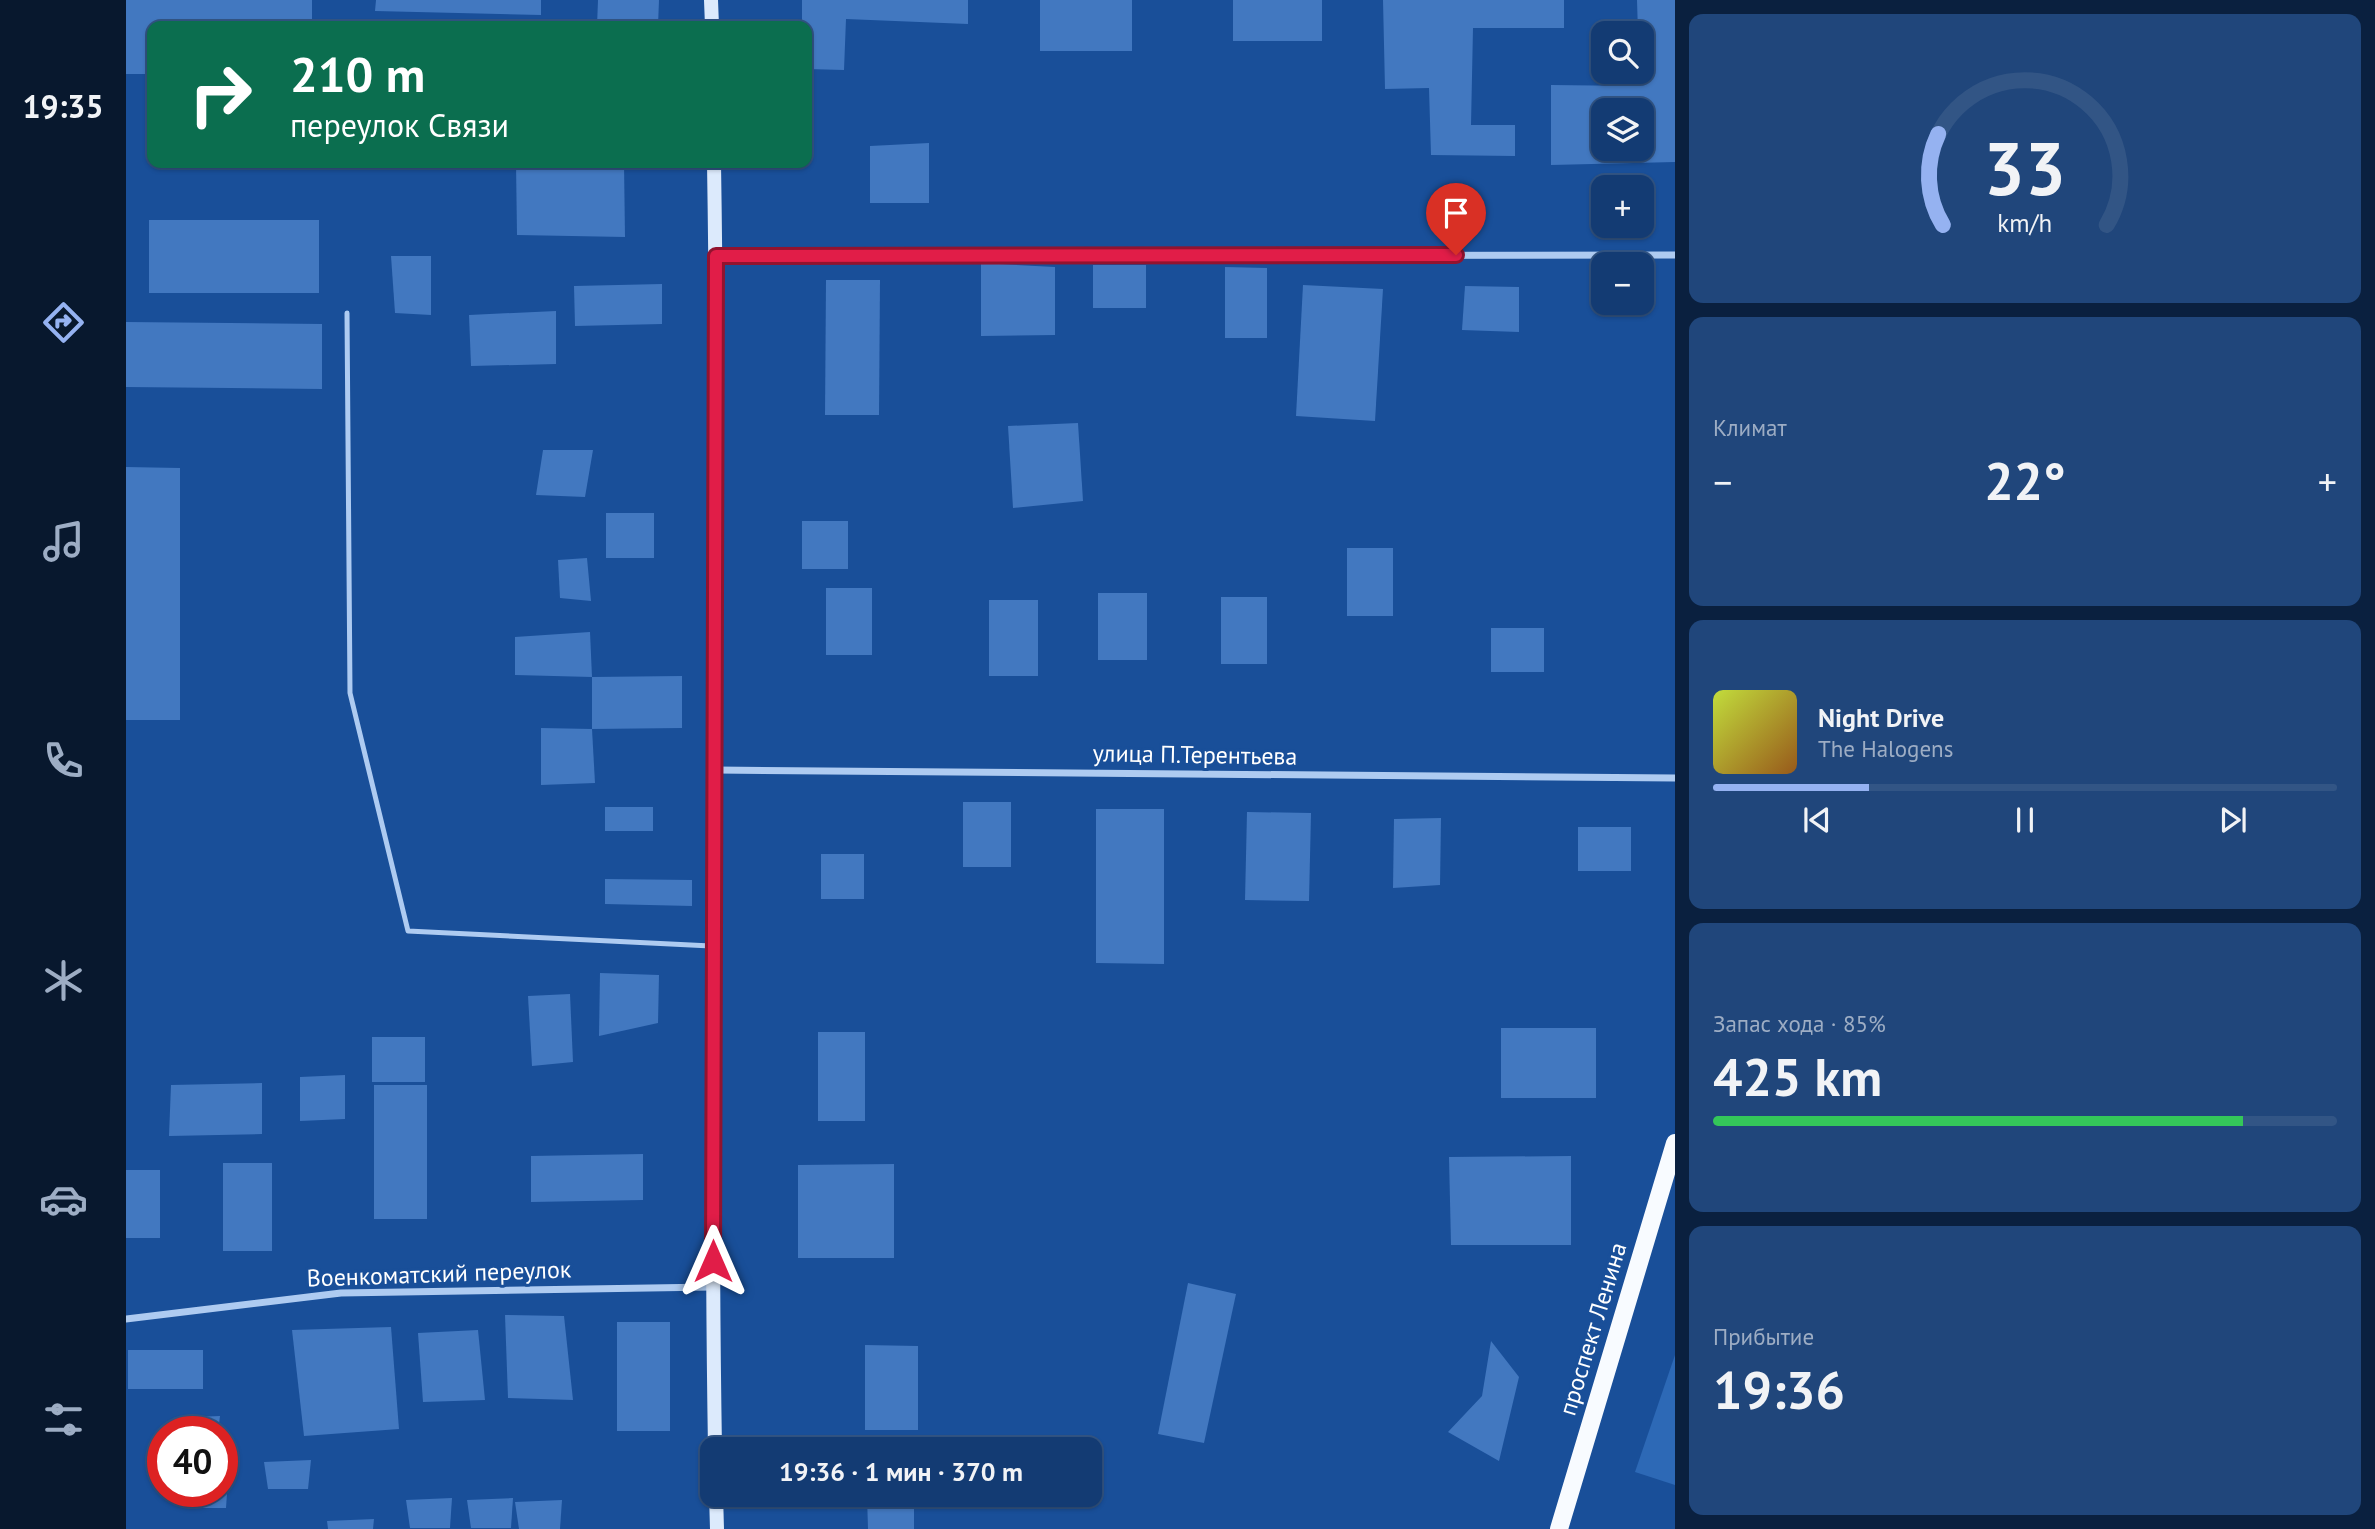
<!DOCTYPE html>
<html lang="ru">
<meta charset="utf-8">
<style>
:root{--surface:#133b73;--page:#20467b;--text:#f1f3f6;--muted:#9dadc4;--line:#325585;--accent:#95b2f1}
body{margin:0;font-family:"PT Sans",sans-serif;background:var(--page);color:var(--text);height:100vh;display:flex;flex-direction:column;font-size:26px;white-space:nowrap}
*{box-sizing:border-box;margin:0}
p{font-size:23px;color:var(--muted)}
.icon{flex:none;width:38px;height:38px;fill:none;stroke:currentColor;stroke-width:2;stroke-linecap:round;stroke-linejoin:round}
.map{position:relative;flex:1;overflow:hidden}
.sheet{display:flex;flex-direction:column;gap:14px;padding:14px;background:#0a203f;width:700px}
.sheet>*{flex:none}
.hud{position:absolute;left:21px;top:21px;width:665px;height:147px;border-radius:14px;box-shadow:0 2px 5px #0004,0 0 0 2px var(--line);background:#0b6e4f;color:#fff;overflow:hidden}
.controls{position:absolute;left:1465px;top:21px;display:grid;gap:14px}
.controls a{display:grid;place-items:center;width:63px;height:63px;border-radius:14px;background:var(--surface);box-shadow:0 2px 5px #0004,0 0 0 2px var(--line);font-size:35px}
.speed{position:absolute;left:21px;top:1416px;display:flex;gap:14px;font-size:35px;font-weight:700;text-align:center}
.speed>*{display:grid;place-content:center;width:91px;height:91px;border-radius:50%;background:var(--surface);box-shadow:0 2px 5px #0004,0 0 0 2px var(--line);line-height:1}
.speed .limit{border:10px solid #d22;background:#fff;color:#111}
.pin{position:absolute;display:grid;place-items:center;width:60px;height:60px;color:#fff;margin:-72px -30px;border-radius:50% 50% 50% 0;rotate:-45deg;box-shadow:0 0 7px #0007}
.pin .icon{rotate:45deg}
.me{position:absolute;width:77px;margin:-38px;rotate:0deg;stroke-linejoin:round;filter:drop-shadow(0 0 5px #0008)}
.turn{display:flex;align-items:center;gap:24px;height:147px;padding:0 28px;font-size:32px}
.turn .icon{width:91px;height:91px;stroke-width:2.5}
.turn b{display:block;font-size:49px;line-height:60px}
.big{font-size:52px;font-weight:800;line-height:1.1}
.sheet .card{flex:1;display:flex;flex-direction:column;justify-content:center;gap:10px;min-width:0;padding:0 24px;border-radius:14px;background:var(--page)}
.sheet .dial{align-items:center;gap:0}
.dial svg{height:182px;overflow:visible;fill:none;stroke:var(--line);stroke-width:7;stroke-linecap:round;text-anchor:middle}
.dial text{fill:var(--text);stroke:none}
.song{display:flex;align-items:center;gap:21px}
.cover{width:84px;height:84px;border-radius:10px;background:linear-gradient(135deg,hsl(70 70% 55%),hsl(30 70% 35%))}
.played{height:7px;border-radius:4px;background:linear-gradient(90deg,var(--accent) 25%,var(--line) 25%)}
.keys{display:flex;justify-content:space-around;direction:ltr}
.heat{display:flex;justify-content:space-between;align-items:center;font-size:38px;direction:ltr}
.charge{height:10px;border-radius:5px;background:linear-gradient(90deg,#34c759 85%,var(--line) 0)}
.trip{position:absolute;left:574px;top:1437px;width:402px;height:70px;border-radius:14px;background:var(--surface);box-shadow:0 2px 5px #0004,0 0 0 2px var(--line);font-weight:800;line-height:70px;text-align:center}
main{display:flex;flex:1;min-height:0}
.menu{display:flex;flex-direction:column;width:126px;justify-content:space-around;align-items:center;background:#08182e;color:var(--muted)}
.menu .icon{width:49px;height:49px}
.menu .current{color:var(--accent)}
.menu b{font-size:32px;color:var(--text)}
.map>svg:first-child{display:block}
</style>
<main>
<nav class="menu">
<b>19:35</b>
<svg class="icon current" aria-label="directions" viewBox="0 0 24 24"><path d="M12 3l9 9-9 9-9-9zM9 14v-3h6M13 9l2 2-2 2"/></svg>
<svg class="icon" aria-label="music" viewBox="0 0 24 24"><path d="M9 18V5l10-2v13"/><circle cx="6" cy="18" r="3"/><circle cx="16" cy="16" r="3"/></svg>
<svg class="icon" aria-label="phone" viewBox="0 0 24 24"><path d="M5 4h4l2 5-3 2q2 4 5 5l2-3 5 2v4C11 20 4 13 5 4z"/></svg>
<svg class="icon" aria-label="climate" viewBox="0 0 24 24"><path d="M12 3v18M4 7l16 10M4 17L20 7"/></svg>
<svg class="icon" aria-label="car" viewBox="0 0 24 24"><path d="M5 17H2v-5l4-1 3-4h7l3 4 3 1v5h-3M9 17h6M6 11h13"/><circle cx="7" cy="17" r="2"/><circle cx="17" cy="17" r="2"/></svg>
<svg class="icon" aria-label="filters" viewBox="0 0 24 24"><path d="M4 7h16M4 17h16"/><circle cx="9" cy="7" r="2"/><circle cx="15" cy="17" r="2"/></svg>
</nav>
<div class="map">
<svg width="1549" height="1529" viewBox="0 0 1549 1529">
<rect width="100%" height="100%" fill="#194f99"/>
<path fill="#2d69b6" d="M1549,1355V1485L1509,1472Z"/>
<g fill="#4278c0" fill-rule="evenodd">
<path d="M0,0H186V26H26V74H0Z"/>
<path d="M250,0H415V15L249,11Z"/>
<path d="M472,0H533L532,26H471Z"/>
<path d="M676,0H842V24L720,19L718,70L681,69V26H676Z"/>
<rect x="914" y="0" width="92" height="51"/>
<rect x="1107" y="0" width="89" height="41"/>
<path d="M1257,0H1438V28H1347L1345,125H1389V156L1305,155L1303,88L1259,89Z"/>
<path d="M1511,0H1549V162L1425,165V85L1510,86V72H1516V33H1512ZM1477,110H1516V149H1477Z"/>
<path d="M803,143V203H744V146Z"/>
<path d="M390,163H498L499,237L391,235Z"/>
<rect x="23" y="220" width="170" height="73"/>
<path d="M265,256H305V315L269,313Z"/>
<path d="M855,263L929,267V335L855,336Z"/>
<rect x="967" y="265" width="53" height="43"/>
<path d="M1099,267L1141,268V338H1099Z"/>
<path d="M700,280H754L753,415H699Z"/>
<path d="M536,284V324L449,326L448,286Z"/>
<path d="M1177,285L1257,289L1249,421L1170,416Z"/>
<path d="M1339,286L1393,287V332L1336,330Z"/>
<path d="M430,311V364L345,366L343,315Z"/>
<path d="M0,322L196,324V389L0,387Z"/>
<path d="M952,423L957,501L887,508L882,426Z"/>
<path d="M417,450H467L459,497L410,495Z"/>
<path d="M0,467L54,468V720H0Z"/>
<rect x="480" y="513" width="48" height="45"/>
<rect x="676" y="521" width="46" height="48"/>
<rect x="1221" y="548" width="46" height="68"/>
<path d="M461,558L465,601L434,598L432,560Z"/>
<rect x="700" y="588" width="46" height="67"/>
<rect x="972" y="593" width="49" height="67"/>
<rect x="1095" y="597" width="46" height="67"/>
<rect x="863" y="600" width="49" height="76"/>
<rect x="1365" y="628" width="53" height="44"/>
<path d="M464,632L466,677L389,675V637Z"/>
<path d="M556,676V728L466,729V677Z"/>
<path d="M415,728L466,729L469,783L415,785Z"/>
<rect x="837" y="802" width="48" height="65"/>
<rect x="479" y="807" width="48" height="24"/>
<path d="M970,809H1038V964L970,963Z"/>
<path d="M1121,812L1185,813L1183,901L1119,900Z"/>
<path d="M1315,818L1314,885L1267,888L1268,819Z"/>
<rect x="1452" y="827" width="53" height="44"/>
<rect x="695" y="854" width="43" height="45"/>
<path d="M479,879L566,880V906L479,904Z"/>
<path d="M474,973L533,975L532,1023L473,1036Z"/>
<path d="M444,994L447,1062L406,1066L402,996Z"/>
<rect x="1375" y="1028" width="95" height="70"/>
<rect x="692" y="1032" width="47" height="89"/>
<rect x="246" y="1037" width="53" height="45"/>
<path d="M219,1075V1119L174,1121V1077Z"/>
<path d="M136,1083V1134L43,1136L45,1085Z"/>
<rect x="248" y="1085" width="53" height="134"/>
<path d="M517,1154V1200L405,1202V1156Z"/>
<path d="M1445,1156V1245H1325L1323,1157Z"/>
<rect x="97" y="1163" width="49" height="88"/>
<path d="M768,1164V1258H672V1165Z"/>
<rect x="0" y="1170" width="34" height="68"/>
<path d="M1062,1283L1110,1294L1078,1443L1032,1434Z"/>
<path d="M379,1315L438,1316L447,1400L382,1398Z"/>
<rect x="491" y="1322" width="53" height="109"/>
<path d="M265,1327L273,1429L178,1436L166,1330Z"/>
<path d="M352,1330L359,1400L297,1402L292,1333Z"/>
<path d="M1365,1341L1393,1377L1373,1461L1322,1432L1356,1396Z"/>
<path d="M739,1345L792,1346V1430H739Z"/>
<rect x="2" y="1350" width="75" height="39"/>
<path d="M94,1416L92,1432H49L47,1418Z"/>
<path d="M185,1460L182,1489H142L138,1462Z"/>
<path d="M96,1479H102L100,1508H60L57,1491H96Z"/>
<path d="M788,1494V1529H742L741,1496Z"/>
<path d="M326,1498L324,1528H284L280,1500Z"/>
<path d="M387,1498L385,1528H345L341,1500Z"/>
<path d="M436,1500L434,1529H393L389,1502Z"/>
<path d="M248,1519L247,1529H202L201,1521Z"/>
</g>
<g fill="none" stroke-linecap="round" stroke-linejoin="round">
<path stroke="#aecbf1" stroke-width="5" d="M221,313L224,693L282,931L585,946"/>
<g stroke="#aecbf1" stroke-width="7">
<path d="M590,256L1549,255"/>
<path d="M590,770L1549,778"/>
<path d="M0,1319L215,1293L586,1287"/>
</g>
<g stroke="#dceafc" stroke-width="14">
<path d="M585,0L586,26"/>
<path d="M588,163C595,591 582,1020 589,1449"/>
<path d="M590,1494L591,1529"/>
</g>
<path stroke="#f8fbff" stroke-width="18" d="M1433,1529L1549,1143"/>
</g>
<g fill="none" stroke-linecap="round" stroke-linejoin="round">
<g stroke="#92132f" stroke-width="18">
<path id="route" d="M587,1261L590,256L1330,255"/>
</g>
<use href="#route" stroke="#e11d48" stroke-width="12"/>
</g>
<g text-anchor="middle" stroke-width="6" stroke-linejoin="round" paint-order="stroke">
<g font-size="24" fill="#fff" stroke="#194f99">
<text transform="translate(1069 755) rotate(1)" y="8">улица П.Терентьева</text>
<text transform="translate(313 1274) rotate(-2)" y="8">Военкоматский переулок</text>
<text transform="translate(1467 1329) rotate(-73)" y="8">проспект Ленина</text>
</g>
</g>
</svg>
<div class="controls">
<a><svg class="icon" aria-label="search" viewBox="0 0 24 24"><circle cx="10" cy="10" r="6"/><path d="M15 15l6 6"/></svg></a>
<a><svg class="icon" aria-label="layers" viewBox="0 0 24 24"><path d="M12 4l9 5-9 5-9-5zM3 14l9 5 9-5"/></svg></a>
<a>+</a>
<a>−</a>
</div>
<div class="speed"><div class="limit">40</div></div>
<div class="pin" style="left:1330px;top:255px;background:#d93025"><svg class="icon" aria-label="arrive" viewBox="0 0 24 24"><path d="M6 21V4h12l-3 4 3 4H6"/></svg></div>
<svg class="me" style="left:587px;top:1261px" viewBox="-20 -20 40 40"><path d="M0-17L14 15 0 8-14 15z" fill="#e11d48" stroke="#fff" stroke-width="4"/></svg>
<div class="trip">19:36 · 1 мин · 370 m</div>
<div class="hud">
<div class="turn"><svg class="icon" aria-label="right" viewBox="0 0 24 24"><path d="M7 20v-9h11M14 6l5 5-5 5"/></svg><div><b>210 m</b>переулок Связи</div></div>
</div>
</div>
<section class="sheet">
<div class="card dial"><svg viewBox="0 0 100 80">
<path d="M14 69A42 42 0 1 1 86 69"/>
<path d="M14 69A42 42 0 0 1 12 29" stroke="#95b2f1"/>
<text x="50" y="56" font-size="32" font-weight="700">33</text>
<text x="50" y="72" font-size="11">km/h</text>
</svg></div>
<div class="card"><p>Климат</p>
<div class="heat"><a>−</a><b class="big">22°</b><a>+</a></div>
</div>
<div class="card">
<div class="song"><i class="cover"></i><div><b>Night Drive</b><p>The Halogens</p></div></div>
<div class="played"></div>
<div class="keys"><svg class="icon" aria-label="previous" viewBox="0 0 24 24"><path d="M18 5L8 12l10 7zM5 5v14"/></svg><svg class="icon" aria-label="pause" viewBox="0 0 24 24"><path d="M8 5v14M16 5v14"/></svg><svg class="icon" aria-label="next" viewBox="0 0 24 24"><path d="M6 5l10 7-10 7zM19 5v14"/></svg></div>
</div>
<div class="card"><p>Запас хода · 85%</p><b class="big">425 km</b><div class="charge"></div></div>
<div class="card"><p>Прибытие</p><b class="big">19:36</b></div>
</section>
</main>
